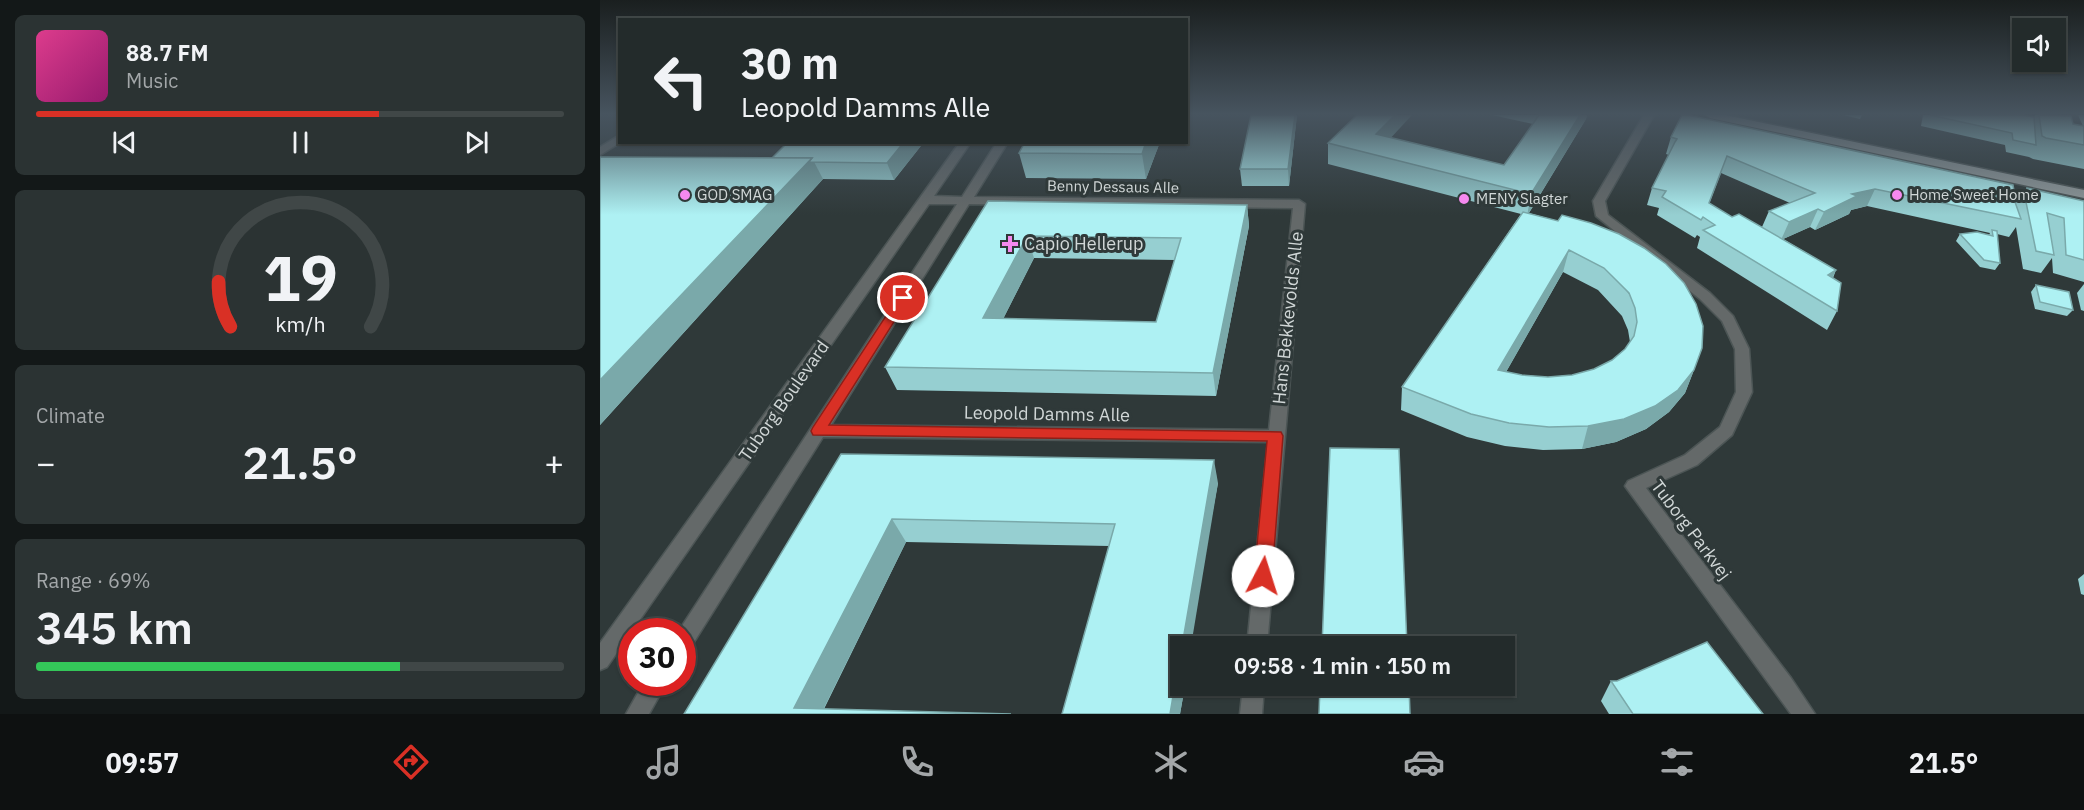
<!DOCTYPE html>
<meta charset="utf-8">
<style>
:root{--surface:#232b2b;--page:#2b3333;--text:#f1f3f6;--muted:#a3a7a9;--line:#404747;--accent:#d93025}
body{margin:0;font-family:"IBM Plex Sans",sans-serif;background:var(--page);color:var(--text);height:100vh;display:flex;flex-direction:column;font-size:22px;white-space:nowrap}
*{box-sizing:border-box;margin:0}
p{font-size:20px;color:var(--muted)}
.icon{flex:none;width:33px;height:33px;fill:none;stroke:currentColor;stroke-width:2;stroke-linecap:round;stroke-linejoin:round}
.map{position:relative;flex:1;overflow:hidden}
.sheet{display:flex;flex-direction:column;gap:15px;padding:15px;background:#131818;width:600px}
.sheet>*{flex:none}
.hud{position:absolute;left:18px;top:18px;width:570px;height:126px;border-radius:0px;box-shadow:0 2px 4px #0004,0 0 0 2px var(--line);background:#232b2b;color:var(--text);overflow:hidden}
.fabs{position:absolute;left:1412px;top:18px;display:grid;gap:12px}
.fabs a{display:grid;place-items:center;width:54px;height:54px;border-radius:0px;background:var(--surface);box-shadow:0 2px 4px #0004,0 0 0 2px var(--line);font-size:30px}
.speed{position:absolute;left:18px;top:618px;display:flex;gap:12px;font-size:30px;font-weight:700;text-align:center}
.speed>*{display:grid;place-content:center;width:78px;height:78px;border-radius:50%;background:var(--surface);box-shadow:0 2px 4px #0004,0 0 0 2px var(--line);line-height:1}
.speed .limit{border:9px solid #d22;background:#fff;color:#111}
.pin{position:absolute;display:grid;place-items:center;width:51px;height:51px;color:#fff;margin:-26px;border:3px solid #fff;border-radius:50%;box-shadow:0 2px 6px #0007}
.me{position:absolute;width:66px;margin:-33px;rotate:5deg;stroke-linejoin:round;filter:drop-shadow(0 0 4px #0008)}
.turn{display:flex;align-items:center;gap:21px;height:126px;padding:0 24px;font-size:27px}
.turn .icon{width:78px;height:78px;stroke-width:2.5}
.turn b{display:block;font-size:42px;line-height:51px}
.big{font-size:45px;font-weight:600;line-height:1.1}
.sheet .card{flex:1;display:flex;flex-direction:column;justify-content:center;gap:9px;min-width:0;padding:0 21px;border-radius:9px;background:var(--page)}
.sheet .dial{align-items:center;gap:0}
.dial svg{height:156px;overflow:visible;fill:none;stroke:var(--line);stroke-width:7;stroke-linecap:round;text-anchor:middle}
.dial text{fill:var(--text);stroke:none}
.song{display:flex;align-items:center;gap:18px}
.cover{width:72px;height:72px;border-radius:9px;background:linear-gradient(135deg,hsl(330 70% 55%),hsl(320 70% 35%))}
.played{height:6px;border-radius:3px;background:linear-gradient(90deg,var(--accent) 65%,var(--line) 65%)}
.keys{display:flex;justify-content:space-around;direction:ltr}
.heat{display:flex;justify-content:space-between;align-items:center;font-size:33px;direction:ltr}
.charge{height:9px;border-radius:4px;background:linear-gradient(90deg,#34c759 69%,var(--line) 0)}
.trip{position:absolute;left:570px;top:636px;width:345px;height:60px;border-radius:0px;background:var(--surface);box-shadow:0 2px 4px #0004,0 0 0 2px var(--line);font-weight:600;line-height:60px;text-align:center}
.dock{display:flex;height:96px;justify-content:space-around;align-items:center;background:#0e1111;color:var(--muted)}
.dock .icon{width:42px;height:42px}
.dock .selected{color:var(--accent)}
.dock b{font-size:27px;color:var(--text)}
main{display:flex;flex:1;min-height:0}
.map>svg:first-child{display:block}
</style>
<main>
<section class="sheet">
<div class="card">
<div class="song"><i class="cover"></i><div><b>88.7 FM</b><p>Music</p></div></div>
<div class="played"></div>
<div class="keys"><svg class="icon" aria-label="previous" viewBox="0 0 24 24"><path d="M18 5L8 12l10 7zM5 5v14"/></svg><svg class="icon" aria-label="pause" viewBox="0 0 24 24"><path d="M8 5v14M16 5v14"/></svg><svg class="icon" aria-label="next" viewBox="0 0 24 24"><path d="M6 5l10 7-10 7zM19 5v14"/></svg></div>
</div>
<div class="card dial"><svg viewBox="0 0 100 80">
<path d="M14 69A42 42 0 1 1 86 69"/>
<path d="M14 69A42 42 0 0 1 8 46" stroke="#d93025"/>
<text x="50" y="56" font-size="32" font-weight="700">19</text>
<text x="50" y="72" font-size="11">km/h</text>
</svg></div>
<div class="card"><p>Climate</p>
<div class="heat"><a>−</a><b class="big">21.5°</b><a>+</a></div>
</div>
<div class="card"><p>Range · 69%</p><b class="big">345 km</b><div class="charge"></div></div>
</section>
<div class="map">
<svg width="1484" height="714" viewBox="0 0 1484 714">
<rect width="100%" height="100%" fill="#2f3939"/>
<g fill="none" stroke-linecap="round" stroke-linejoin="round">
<g stroke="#4c5555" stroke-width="3">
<g id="minor">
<path d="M1044,115H1054L1005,201L1008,215L1110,293L1133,316L1149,349L1152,392L1132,435L1097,465L1046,488L1191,678L1215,714H1191L1025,486L1028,481L1085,455L1120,427L1136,392L1135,349L1122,321L1100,299L996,216L993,201Z"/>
<path d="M20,135L21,142L0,155V147Z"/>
<path d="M360,142H371L334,196L362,197L397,142H408L374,197L699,200L705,204L667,646H647L668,442L223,437L89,650L82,652V632H78L357,204H329L7,667L0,670V643ZM369,204L693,208L669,430L231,425Z"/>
<path d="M44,682H67L49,714H26Z"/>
<path d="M643,686H664L662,714H640Z"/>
</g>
</g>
<g stroke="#4c5555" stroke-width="3">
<path id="major" d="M1105,115H1125L1484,190V198L1110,118Z"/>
</g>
<use href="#minor" fill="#646969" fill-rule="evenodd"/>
<use href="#major" fill="#90999a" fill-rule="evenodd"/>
</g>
<g fill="#96cfd1" fill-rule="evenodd">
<path d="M651,115H697L689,186H642L640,169Z"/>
<path d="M892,115H987L986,119L929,213L958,221L962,215L1094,370L1085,393L1069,412L1046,429L1016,442L982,449L943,450L905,446L867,437L801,410L802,387L921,214L728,164V143L791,138L904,165L933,124ZM963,272L998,290L1022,316L1028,330L1030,342L1025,349L1012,360L994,369L972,375L948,377L922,375L906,372Z"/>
<path d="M1243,115H1262L1260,119Z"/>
<path d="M1323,115H1422L1434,117L1435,115H1468L1473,124L1483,126L1478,115H1484V169L1433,159L1429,157L1406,152L1405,145L1321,126Z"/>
<path d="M1071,137L1424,193L1427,188L1484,201V282L1453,273L1452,258L1441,273L1423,269L1416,227L1409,237L1397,234L1400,263L1395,270L1380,267L1356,241L1360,234L1389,235L1390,233L1267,206L1251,210L1249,214L1215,230L1210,227L1183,239L1236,270L1233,278L1237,311L1227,330L1097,248L1100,237L1097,235L1095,238L1057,215L1059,208L1047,205L1052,188L1069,155L1066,154ZM1121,173L1190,203L1169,211L1162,227L1132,217L1109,204Z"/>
<path d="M324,142L294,180L223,179L0,425V157L172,158Z"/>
<path d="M560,142L546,179L426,178L419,153Z"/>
<path d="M388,201L647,205L649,226L616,396L297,390L285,367ZM434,258L575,260L556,322L403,319Z"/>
<path d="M1484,284V311L1481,310L1477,293Z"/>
<path d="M1436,285L1473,310L1467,316L1435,309L1431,292Z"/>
<path d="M241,454L618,483L580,686H585L580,714L509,546L306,542L224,709L84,714Z"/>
<path d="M1484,574V595L1481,594L1478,579Z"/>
<path d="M1011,681L1163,714H1009L1001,701Z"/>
</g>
<g fill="#7aa9aa">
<path d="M695,115H697L689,186L688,169Z"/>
<path d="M795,115H812L775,155L776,134Z"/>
<path d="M980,115H987L986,119L927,216L931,194Z"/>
<path d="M304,142H324L294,180L287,163Z"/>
<path d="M546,142H560L546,179L542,154Z"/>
<path d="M212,158L223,179L0,425V380Z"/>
<path d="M1275,189L1267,206L1251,210L1249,214L1215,230L1224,212L1252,194Z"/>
<path d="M647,205L649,226L616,396L613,373Z"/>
<path d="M1218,209L1210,227L1181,240L1189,222Z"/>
<path d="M427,236L434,258L392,341L383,318Z"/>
<path d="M969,250L963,272L894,393L898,370Z"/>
<path d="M1236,270L1227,289L1228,275Z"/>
<path d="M1094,370L1085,393L1069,412L1046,429L1016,442L982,449L988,426Z"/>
<path d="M614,460L618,483L591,646H582Z"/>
<path d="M292,519L306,542L221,714L194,708Z"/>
<path d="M580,655V686H585L580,714H570Z"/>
</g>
<g fill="#aef1f3" stroke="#7aa9aa" stroke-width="1.5" fill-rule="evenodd">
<path d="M651,115H695L688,169H640Z"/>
<path d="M757,115H795L776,134L904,165L939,115H980L931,194L728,143Z"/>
<path d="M1082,115H1088L1413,185L1414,191L1427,194V188L1484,201V260L1466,255L1464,218L1447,213L1454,255L1436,251L1426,202L1414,199L1421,219L1275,189L1252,194L1257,196L1224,212L1218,209L1189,222L1169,211L1215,193L1127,156L1109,203L1132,217L1139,214L1236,270L1228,275L1241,283L1237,311L1103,230L1115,225L1103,217L1101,220L1062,197L1066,191L1052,188L1075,142L1077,139L1071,137Z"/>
<path d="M1330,115H1422L1434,117L1436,145L1413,140L1412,133Z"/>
<path d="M1439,115L1471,116L1473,124L1484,126V145L1446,138L1442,136Z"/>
<path d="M188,142H304L287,163L209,162L212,158H172Z"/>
<path d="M425,142H546L542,154L419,153Z"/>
<path d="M0,157L212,158L0,380Z"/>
<path d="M388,201L647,205L613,373L285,367ZM427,236L581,238L556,322L383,318Z"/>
<path d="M923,212L958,221L962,215L991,223L1019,234L1044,248L1066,264L1084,283L1096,304L1103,326L1102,348L1094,370L1078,390L1055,406L1024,419L988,426L949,427L909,423L871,414L802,387ZM969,250L1004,268L1029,293L1035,308L1037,322L1034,336L1025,349L1012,360L994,369L972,375L948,377L922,375L898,370Z"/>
<path d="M1392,230L1397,231L1400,263L1384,260L1360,234L1377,232L1393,236Z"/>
<path d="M1436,285L1469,292L1473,310L1440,302Z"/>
<path d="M730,448L799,449L807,646H722Z"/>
<path d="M241,454L614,460L582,646H580V655L570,714H462L515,524L292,519L194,708L411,714H84Z"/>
<path d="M1107,642L1163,714H1033L1011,681H1017Z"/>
<path d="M720,686H809L810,714H719Z"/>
</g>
<linearGradient id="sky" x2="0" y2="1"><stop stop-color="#1a1f1f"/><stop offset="0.53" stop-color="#47545f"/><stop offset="1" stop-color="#47545f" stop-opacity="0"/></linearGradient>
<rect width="1484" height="215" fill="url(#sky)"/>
<path fill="#d93025" stroke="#8d1f18" stroke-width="1.5" d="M303,294L309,298L229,425L681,432L683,436L672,576L669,582L663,584L657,582L654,576L667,441L213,435L211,431L213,427L299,296Z"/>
<g fill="#f589ef" stroke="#2f3939" stroke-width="2">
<circle cx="85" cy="195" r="6"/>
<circle cx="1297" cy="195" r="6"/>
<circle cx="864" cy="199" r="6"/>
<path d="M407 235h6v6h6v6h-6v6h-6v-6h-6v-6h6z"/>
</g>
<g text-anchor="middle" stroke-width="6" stroke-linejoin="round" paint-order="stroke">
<g font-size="15" fill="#d1d7d7" stroke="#2f3939">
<text transform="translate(513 187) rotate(1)" y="5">Benny Dessaus Alle</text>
</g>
<g font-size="15" fill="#d1d7d7" stroke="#2f3939" text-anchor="start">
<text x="97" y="200">GOD SMAG</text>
<text x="1309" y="200">Home Sweet Home</text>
<text x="876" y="204">MENY Slagter</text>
</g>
<g font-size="18" fill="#d1d7d7" stroke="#2f3939" text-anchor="start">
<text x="424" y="250">Capio Hellerup</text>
</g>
<g font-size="18" fill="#d1d7d7" stroke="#2f3939">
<text transform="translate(688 318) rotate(-84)" y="6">Hans Bekkevolds Alle</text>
<text transform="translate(184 401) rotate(-55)" y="6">Tuborg Boulevard</text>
<text transform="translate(447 414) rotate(1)" y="6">Leopold Damms Alle</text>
<text transform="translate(1091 530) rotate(53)" y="6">Tuborg Parkvej</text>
</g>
</g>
</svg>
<div class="fabs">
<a><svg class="icon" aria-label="sound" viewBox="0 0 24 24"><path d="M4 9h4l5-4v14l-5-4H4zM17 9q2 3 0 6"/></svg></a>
</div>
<div class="speed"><div class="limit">30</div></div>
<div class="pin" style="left:303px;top:298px;background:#d93025"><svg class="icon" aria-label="arrive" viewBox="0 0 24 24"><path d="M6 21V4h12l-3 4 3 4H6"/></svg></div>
<svg class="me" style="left:663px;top:576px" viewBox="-20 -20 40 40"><circle r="19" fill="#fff"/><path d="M0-13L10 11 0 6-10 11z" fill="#d93025"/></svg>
<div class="trip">09:58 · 1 min · 150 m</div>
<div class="hud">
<div class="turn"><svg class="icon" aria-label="left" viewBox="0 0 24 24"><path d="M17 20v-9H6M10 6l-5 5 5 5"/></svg><div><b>30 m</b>Leopold Damms Alle</div></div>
</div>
</div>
</main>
<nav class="dock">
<b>09:57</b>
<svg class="icon selected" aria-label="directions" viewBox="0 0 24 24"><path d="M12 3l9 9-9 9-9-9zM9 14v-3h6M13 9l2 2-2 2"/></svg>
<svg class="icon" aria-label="music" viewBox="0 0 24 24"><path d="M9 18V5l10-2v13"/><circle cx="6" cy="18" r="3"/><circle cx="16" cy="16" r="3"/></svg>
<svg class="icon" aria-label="phone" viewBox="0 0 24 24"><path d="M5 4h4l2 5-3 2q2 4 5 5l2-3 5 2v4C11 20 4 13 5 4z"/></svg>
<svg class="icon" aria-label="climate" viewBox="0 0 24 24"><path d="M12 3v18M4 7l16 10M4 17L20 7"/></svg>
<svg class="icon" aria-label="car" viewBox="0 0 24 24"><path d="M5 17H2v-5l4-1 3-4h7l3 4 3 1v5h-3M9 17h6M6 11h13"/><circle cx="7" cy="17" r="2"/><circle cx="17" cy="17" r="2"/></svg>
<svg class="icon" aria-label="filters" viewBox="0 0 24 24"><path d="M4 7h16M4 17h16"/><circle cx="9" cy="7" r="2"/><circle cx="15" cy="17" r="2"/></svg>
<b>21.5°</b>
</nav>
